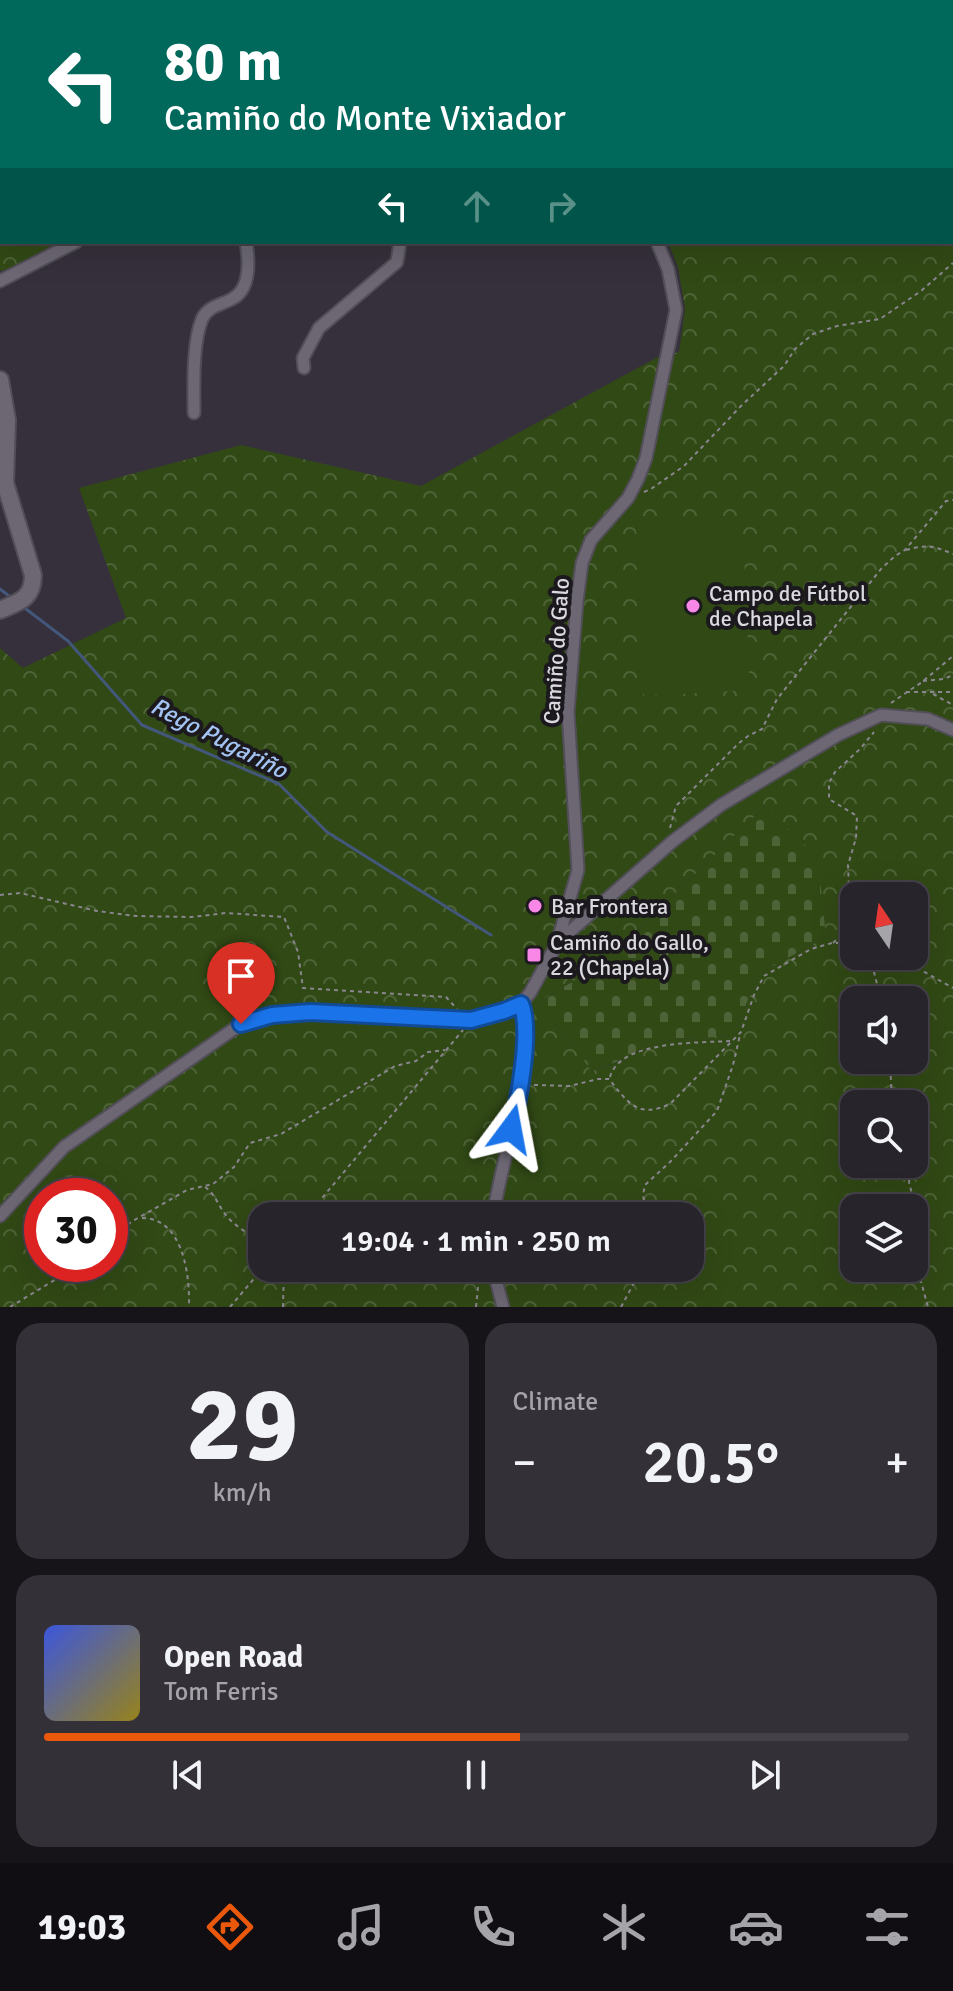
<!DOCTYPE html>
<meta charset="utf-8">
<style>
:root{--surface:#28242c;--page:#343038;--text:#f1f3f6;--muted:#a5a4a9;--line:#444148;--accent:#ea580c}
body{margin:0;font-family:Signika,sans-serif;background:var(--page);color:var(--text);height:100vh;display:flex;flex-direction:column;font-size:30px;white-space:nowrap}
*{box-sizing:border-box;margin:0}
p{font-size:26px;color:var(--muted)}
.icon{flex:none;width:44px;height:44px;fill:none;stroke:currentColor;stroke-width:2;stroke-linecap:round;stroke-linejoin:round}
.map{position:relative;height:1307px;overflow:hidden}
.panel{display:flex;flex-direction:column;gap:16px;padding:16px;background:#161418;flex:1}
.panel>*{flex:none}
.banner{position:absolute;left:0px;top:0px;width:954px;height:244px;box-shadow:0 8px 32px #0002,0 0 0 2px var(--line);background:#00695c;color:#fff;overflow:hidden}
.needle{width:52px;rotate:347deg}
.controls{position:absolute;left:840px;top:882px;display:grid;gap:16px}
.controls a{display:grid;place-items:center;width:88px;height:88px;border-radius:16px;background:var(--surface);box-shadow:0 8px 32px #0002,0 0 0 2px var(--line);font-size:40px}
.speed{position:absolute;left:24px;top:1178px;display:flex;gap:16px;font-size:40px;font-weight:700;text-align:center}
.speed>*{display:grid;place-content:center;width:104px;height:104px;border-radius:50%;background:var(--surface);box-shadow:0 8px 32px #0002,0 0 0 2px var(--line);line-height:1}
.speed .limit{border:12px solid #d22;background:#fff;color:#111}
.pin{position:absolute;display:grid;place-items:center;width:68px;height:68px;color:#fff;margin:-82px -34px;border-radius:50% 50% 50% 0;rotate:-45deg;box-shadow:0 0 8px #0007}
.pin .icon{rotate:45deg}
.me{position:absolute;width:88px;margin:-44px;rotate:13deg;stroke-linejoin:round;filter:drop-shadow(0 0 6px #0008)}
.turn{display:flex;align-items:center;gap:28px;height:168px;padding:0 32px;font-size:36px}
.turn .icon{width:104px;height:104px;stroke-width:2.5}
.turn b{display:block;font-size:56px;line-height:68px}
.lanes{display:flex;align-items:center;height:76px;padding:0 32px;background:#0003;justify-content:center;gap:40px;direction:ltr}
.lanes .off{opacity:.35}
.big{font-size:60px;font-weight:600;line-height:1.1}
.panel .card{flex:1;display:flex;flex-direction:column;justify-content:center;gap:12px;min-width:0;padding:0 28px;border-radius:24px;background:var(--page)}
.panel .dial{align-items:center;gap:0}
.dial b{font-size:104px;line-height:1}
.song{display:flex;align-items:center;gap:24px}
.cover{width:96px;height:96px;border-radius:12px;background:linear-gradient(135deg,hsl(230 70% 55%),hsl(50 70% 35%))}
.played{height:8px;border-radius:4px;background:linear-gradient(90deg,var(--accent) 55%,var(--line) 55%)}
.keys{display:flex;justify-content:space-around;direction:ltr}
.heat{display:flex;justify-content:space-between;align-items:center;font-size:44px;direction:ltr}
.panel .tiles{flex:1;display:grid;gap:16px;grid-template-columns:1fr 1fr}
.card:last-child{grid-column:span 2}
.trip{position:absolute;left:248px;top:1202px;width:456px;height:80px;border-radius:24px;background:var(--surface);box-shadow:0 8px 32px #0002,0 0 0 2px var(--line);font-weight:600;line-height:80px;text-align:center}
.dock{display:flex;height:128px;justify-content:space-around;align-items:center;background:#100e12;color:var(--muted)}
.dock .icon{width:56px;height:56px}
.dock .current{color:var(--accent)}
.dock b{font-size:36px;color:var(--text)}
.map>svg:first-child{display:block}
</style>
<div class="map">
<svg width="953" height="1307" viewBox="0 0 953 1307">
<defs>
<pattern id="forest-crowns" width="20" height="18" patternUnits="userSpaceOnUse" patternTransform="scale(2)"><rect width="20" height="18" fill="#314915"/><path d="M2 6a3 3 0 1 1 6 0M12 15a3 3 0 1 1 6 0" fill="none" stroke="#4e6337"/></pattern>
<pattern id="cemetery-stones" width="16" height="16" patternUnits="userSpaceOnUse" patternTransform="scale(2)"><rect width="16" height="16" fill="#314915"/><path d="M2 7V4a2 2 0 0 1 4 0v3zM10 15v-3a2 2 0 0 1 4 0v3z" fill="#4e6337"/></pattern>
</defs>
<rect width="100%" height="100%" fill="#35303b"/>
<g fill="url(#forest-crowns)" fill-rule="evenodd">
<path d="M729,0H953V1307H0V648L23,668L126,618L79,488L241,445L421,486L656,358L679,352L685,309L678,267L668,242H952V2H728ZM765,806L826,937L760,973L732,1036C711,1038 682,1037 662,1042C637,1049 617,1065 592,1071L574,1045L539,1006L543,999L603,964ZM854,896H914V956H854ZM854,1000H914V1060H854ZM854,1104H914V1164H854ZM42,1196H110V1264H42ZM854,1208H914V1268H854ZM262,1216H690V1268H262Z"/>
<path d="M2,88V242H58L11,268L0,271V90Z"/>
</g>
<path fill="url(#cemetery-stones)" d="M765,806L818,858L826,937L760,973L732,1036C712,1038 682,1037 662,1042C637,1049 616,1065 591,1071L574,1045L539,1006L543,999L603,964Z"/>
<path fill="#314915" d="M742,516L750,690L644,696L636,521Z"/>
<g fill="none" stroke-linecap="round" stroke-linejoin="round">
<g stroke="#42577a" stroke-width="3">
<path d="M0,589L9,596"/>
<path d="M26,609L68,641L142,725L279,784L327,832L491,935"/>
</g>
<g stroke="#514e57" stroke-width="15">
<g id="street">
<path d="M165,0L173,2"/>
<path d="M486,0L488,2"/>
<path d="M297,2L298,0"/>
<path d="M719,2L720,0"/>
<path d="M0,281L76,242"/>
<path d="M304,368L303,358L319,328L397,262L400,242"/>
<path d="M194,413C194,385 192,345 202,319C208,306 221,305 232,299C251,289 249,260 246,242"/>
<path d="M558,940L578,870L568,712L577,601L582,563L591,540L628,498L638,479L646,458L676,310L668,269L657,242"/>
<path d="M0,1216L64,1147L241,1024L272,1015L310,1012L471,1020L504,1011L521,1004L530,993L558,942L673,841L721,805L838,735L881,715L928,719L953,730"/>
<path d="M493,1216C499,1179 509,1144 517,1108C522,1087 523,1067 524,1046C525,1032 526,1017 521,1004"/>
<path d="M493,1268L503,1307"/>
</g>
</g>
<g stroke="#514e57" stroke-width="20">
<path id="secondary" d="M0,380L7,420L5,483L33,575C33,599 19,602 0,610"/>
</g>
<g stroke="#89868f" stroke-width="2" stroke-dasharray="4 4" stroke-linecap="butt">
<path d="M922,0L926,2"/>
<path d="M796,2L802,0"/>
<path d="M952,12L953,13"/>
<path d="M644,492L651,489L684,466L741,406L784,366L795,349L813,334L837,326L880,319L921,291L953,263"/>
<path d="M906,550C927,544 934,546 953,554"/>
<path d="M923,681L944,679L953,675"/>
<path d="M906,692H953"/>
<path d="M933,694L953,705"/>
<path d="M891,703L922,682L953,656"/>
<path d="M670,828L676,806L738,744L748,736L762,729L777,699L881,569L895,556L905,550L946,501L953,500"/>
<path d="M0,895L20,893L97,911L136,916L192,917L226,913L284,917L298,952L303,988L446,997L457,1009"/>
<path d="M833,943L845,932L849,890L848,865L856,838L857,816L829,799V783L835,772L860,749L874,732"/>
<path d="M870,956L881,1000"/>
<path d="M896,956L953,988"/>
<path d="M890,1060L892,1104"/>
<path d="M610,1077C620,1040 700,1043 731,1041"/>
<path d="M534,1085L570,1086L598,1079H609C628,1103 638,1119 670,1104L741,1032L754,995L764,976L811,949L832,943H854"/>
<path d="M911,1164L909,1182L916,1210L914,1230"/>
<path d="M205,1187C215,1194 218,1205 225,1214C235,1227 250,1234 262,1244"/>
<path d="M307,1216L463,1030"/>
<path d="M647,1216L643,1195L645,1185L670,1162L717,1111L733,1065L740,1035"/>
<path d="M142,1218C183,1218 190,1275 189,1307"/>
<path d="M110,1241L131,1222L187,1190L213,1184L234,1167L250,1143L281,1134L395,1066L416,1061L428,1052L445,1050"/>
<path d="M914,1256L928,1307"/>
<path d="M10,1307L81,1264"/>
<path d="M230,1307L263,1268"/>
<path d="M283,1307L284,1268"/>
<path d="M476,1307L480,1268"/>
<path d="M621,1307L642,1268"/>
</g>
<use href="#street" stroke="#6c6773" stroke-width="11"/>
<use href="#secondary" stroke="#6c6773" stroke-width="16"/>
</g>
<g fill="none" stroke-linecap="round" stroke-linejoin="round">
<g stroke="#114b97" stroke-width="20">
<path id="route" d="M241,1024L272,1015L310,1012L471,1020L504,1011L521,1004C532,1030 519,1100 511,1129"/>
</g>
<use href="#route" stroke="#1a73e8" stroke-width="14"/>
</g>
<g fill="#f987e8" stroke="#1b191e" stroke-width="3">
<circle cx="693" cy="606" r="8"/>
<circle cx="535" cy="906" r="8"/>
<rect x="526" y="947" width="16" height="16" rx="4"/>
</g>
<g text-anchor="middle" stroke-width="8" stroke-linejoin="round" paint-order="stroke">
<g font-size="22" fill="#dbd9e0" stroke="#1b191e" text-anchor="start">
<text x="709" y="601">Campo de Fútbol<tspan x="709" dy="25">de Chapela</tspan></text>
<text x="551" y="914">Bar Frontera</text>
<text x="550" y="950">Camiño do Gallo,<tspan x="550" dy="25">22 (Chapela)</tspan></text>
</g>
<g font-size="22" fill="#dbd9e0" stroke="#1b191e">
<text transform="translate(556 651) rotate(-86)" y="8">Camiño do Galo</text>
</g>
<g font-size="24" font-style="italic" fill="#a3c4f3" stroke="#1b191e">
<text transform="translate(219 738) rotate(27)" y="8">Rego Pugariño</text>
</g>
</g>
</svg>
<div class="controls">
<a><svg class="needle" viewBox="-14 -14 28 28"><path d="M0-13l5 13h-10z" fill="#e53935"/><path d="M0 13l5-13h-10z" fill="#a5a4a9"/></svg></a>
<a><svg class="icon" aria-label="sound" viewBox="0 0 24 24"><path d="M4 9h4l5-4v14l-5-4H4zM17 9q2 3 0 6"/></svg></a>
<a><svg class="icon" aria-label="search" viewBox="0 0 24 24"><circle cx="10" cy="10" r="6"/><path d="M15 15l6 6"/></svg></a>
<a><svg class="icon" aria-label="layers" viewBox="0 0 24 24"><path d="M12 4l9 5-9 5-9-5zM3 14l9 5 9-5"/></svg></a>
</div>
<div class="speed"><div class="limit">30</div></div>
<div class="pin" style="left:241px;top:1024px;background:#d93025"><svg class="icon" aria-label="arrive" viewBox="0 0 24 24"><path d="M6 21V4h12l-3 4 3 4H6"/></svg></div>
<svg class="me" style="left:511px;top:1129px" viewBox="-20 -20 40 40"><path d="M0-17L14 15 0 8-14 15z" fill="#1a73e8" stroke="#fff" stroke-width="4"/></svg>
<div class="trip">19:04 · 1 min · 250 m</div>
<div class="banner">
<div class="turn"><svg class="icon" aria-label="left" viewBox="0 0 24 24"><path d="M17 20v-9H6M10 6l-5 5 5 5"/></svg><div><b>80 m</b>Camiño do Monte Vixiador</div></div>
<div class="lanes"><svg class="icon" aria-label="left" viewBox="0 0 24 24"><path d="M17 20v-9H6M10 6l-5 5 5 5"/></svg><svg class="icon off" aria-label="ahead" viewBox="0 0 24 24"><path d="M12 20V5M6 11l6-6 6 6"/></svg><svg class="icon off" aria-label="right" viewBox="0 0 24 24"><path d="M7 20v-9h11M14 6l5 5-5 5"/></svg></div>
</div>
</div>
<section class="panel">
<div class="tiles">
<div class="card dial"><b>29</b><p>km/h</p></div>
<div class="card"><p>Climate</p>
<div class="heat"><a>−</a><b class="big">20.5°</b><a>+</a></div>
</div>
<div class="card">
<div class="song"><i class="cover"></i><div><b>Open Road</b><p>Tom Ferris</p></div></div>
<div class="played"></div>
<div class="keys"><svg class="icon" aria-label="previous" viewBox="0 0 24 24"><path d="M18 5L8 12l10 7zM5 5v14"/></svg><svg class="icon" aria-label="pause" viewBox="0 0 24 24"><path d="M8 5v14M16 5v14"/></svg><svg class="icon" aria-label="next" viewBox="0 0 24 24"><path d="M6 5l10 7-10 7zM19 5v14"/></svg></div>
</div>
</div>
</section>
<nav class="dock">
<b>19:03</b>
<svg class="icon current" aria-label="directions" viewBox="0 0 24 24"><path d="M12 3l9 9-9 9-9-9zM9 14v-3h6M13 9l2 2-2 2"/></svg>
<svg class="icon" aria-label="music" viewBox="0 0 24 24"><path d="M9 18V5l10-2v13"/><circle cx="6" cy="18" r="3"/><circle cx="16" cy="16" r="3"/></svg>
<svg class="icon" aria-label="phone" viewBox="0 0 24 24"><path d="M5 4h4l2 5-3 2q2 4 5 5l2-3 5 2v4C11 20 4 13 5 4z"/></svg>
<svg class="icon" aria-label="climate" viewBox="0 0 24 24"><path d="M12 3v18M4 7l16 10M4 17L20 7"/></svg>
<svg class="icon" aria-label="car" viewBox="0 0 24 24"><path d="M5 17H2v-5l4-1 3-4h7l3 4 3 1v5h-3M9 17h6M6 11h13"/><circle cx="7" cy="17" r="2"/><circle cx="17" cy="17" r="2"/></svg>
<svg class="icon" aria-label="filters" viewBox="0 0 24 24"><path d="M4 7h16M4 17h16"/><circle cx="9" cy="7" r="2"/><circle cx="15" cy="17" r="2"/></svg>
</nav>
